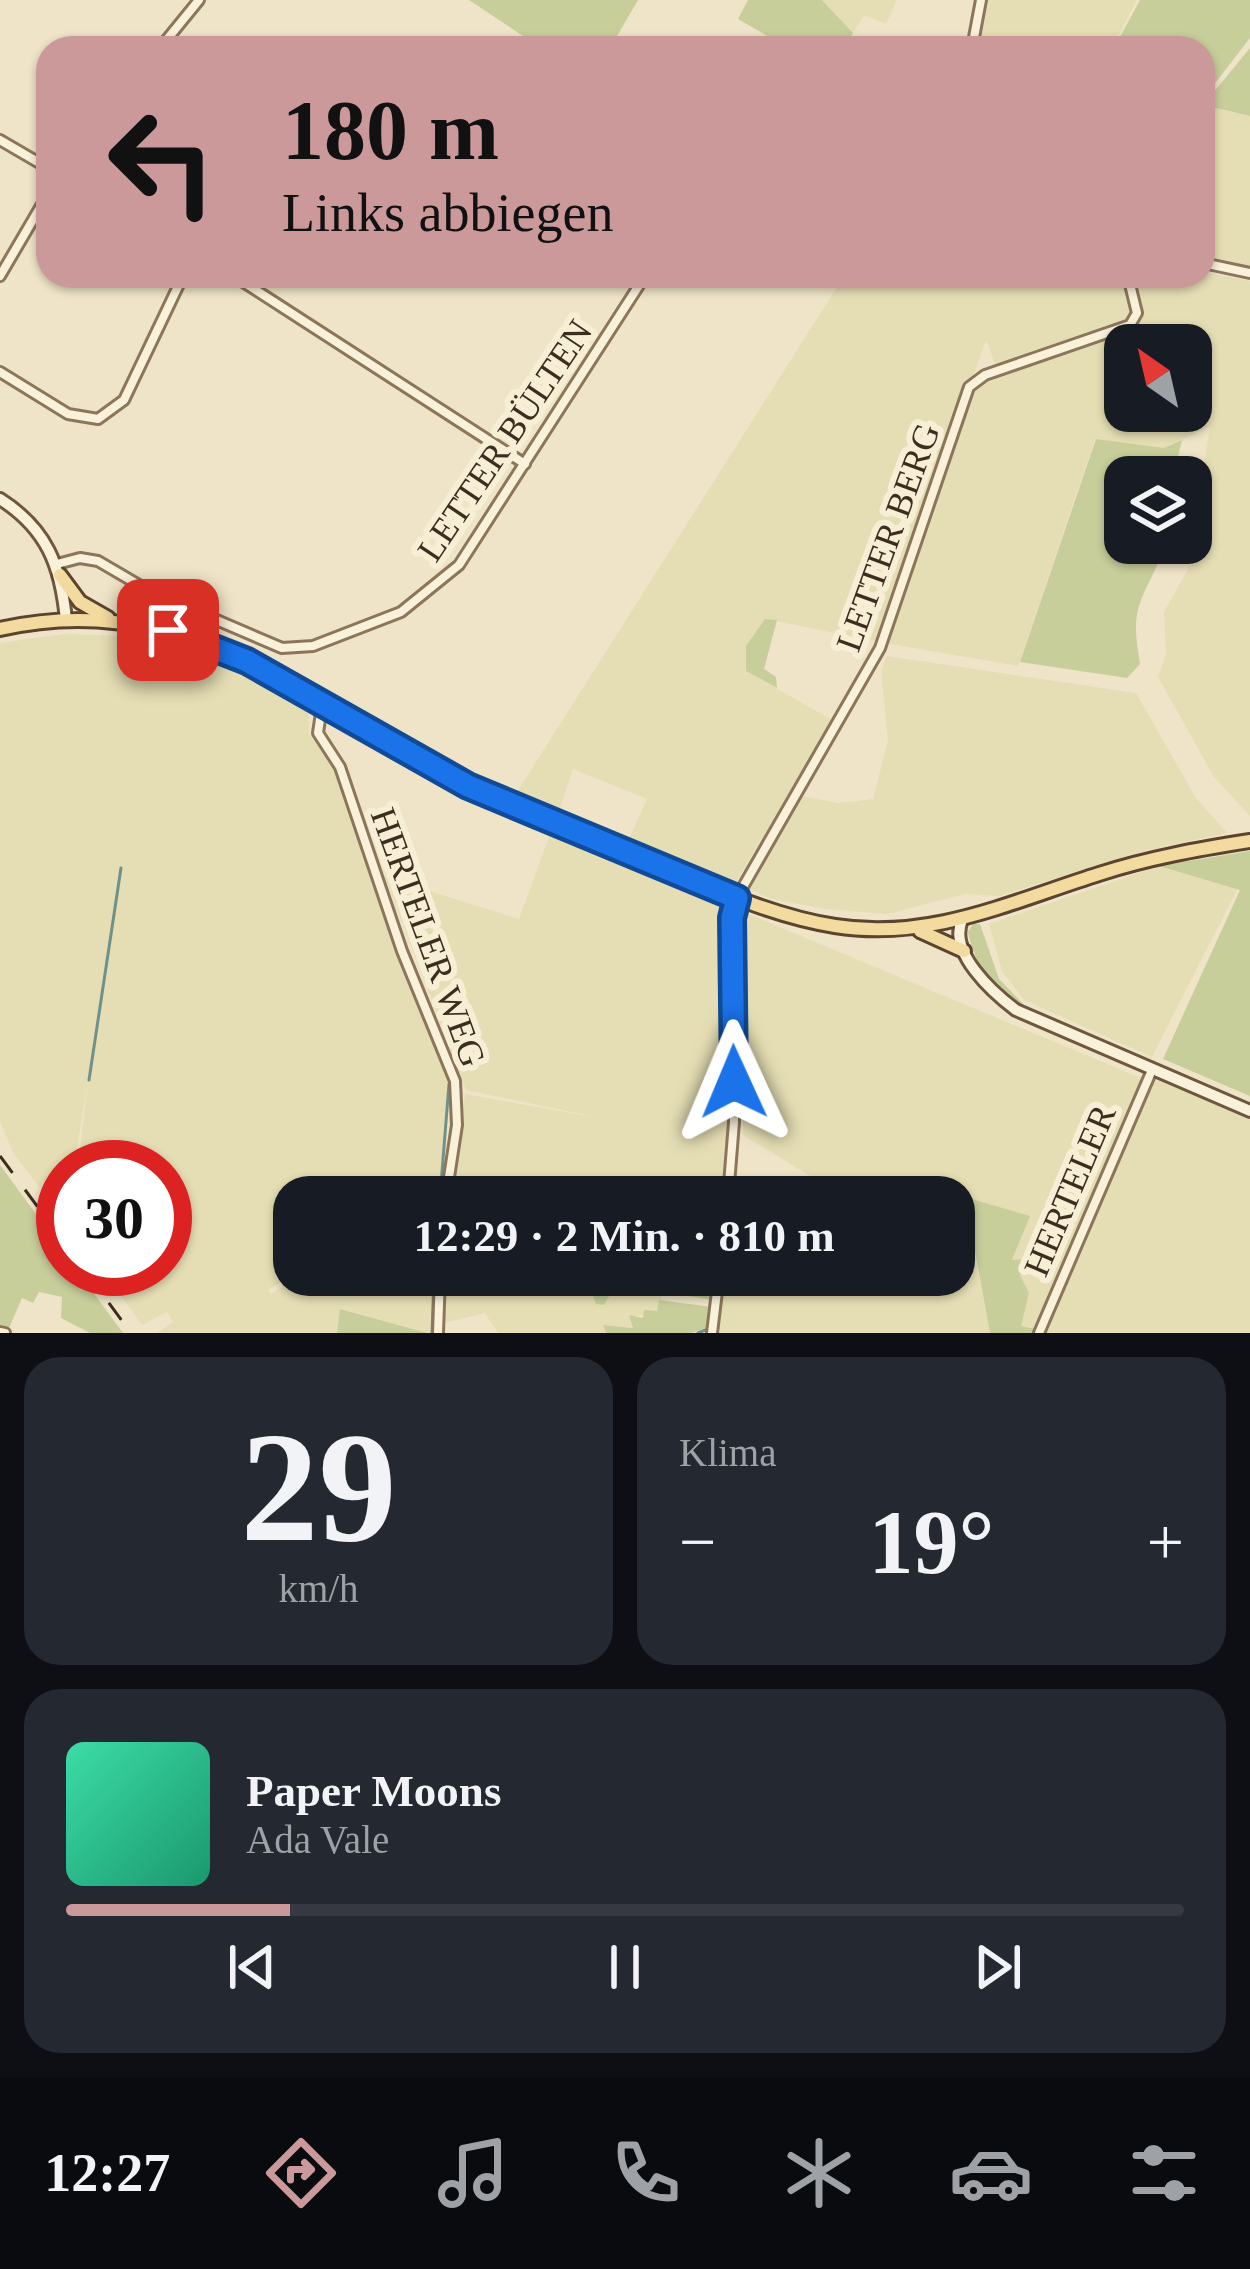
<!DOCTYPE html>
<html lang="de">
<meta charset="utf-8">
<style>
:root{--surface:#171b24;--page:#242831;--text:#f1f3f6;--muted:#9ea1a6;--line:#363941;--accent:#cb999a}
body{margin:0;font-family:"Times New Roman",serif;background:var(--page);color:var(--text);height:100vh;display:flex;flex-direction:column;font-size:45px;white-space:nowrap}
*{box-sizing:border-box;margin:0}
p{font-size:39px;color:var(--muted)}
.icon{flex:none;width:66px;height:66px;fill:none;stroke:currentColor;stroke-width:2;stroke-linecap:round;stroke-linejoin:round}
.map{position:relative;height:1333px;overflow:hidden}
.drawer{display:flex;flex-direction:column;gap:24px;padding:24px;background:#0d0f14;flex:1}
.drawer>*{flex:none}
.hud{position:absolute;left:36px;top:36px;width:1179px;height:252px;border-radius:36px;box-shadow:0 3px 9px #0004;background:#cb999a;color:#111;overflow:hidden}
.needle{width:78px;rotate:326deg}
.fabs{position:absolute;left:1104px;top:324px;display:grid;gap:24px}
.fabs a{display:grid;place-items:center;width:108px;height:108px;border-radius:24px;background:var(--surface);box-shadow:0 3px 9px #0004;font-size:60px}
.speed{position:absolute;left:36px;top:1140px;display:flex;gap:24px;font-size:60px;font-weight:700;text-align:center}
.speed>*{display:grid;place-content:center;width:156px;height:156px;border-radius:50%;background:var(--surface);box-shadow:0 3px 9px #0004;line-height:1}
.speed .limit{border:18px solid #d22;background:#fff;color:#111}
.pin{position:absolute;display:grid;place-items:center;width:102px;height:102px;color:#fff;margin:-51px;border-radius:24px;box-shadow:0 6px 18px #0006}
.me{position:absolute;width:132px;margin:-66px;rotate:359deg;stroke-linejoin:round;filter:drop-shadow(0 0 9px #0008)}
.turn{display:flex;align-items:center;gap:42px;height:252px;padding:0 48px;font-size:54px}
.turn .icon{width:156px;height:156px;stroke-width:2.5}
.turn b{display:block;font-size:84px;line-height:102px}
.big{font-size:90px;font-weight:700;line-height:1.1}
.drawer .tile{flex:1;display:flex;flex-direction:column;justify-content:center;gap:18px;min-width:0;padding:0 42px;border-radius:36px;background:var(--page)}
.drawer .dial{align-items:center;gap:0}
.dial b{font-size:156px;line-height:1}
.song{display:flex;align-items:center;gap:36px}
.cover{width:144px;height:144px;border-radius:18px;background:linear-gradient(135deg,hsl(160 70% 55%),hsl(160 70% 35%))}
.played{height:12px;border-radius:6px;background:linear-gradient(90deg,var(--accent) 20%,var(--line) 20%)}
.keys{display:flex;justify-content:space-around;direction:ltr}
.heat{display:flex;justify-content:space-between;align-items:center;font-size:66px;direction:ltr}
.drawer .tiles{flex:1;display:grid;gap:24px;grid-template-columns:1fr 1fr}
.tile:last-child{grid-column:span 2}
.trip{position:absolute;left:273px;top:1176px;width:702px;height:120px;border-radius:36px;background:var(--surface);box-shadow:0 3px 9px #0004;font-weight:700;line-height:120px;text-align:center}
.dock{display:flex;height:192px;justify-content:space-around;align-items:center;background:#090b0e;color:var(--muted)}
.dock .icon{width:84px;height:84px}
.dock .on{color:var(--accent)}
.dock b{font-size:54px;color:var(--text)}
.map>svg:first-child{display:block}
</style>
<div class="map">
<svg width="1250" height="1333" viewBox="0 0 1250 1333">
<rect width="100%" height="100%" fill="#efe4c7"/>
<g fill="#e5deb4" fill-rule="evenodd">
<path d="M822,0H897L886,24L864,15L853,33Z"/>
<path d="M986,0H1137L1117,38L1133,48H978Z"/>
<path d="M1203,106L1250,116V266L1203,257Z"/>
<path d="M1203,272L1250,281V816L1214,777L1158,677L1166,655L1164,612L1188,569L1210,426L1164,448L1095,439L1018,666L885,643L977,385L999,375L986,340L879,642L766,619L746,671L832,720L736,882L628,841L647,799L573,769L558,814L517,792L844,276ZM1125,345H1191V411H1125Z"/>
<path d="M64,634L129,636L192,650L309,709V734L335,768L396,954L447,1077L449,1106L438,1197H294V1274L268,1290L271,1294L302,1275H432L430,1333L341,1309L337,1333H157L173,1322L167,1312L142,1325L101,1269H165V1167H78L88,1080L74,1167H63V1218L14,1154L0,1122V643Z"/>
<path d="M887,656L1136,693L1196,798L1227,833L1140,852L999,896L965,894L888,914L826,909L772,899L746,888L802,796L838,803L873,799L888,740L881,671Z"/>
<path d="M552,829L729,907L731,1142L724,1197H563L455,1175L465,1094L605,1119L466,1090L385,877L519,919Z"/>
<path d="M1159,866L1238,888L1152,1057L1024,1000L1002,971L989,924Z"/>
<path d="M741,911L1141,1078L1035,1329L1020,1326L1029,1293L1020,1275L1026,1259L1012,1261L1029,1216L965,1197L835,1191L743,1135Z"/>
<path d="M1153,1077L1250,1116V1333H1042Z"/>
<path d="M454,1178L546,1197H451Z"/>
<path d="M954,1200H964L990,1333H715L726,1275H954Z"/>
<path d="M445,1275H585L596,1304L604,1305L616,1284L662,1294L658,1312L634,1317V1328L604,1325L606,1333H498L485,1313L444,1323Z"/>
</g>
<g fill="#c7ce9a">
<path d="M469,0H638L610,48H541Z"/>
<path d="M748,0H822L853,33L845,48H788L738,19Z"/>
<path d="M1140,0H1250V38L1209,91L1203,88V48H1133L1119,39Z"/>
<path d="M1250,48V116L1203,105Z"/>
<path d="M1096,439L1164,448L1182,440L1173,477H1125V543H1164C1159,571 1141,590 1137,615C1134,630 1138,649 1140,664L1127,678L1020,662Z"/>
<path d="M765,619L777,620L764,669L776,677L777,688L746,671V646Z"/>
<path d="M1250,851V1096L1163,1059L1240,890L1159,866Z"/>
<path d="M973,924H980L999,979L1032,1013C999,999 975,968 968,932Z"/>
<path d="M0,1165L63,1251V1269H76L123,1333H90L61,1318L62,1297L39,1292L33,1303L22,1298L9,1328L0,1325Z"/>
<path d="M965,1197L1030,1216L1012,1260L1027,1259L1020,1275L1029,1293L1021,1326L1035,1329L1033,1333H990Z"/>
<path d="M585,1275H716L713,1300L616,1284L604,1305L596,1304Z"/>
<path d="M659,1300L712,1307L709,1327L691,1333H606L603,1325L633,1328L629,1315L643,1318L644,1310L657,1311Z"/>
<path d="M340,1309L428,1333H337Z"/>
</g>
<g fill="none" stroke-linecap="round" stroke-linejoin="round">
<g stroke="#6e928a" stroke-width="3">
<path d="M89,1080L121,868"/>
<path d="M454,1177L551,1197"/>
<path d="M440,1197L449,1084"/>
<path d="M717,1323L723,1275"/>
<path d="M432,1333L434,1275"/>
<path d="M698,1333L708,1329"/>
</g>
<g stroke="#8c765b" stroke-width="14">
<g id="street">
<path d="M160,48L199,0"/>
<path d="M972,48L981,0"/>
<path d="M0,140L48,168"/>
<path d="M1203,263L1250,273"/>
<path d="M0,276L48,194"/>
<path d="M234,276L525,464"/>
<path d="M0,372L68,414L98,419L124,400L183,276"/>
<path d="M57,564L80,558L98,561L151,592L282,648L313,646L401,612L459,565L645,276"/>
<path d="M322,706L318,733L340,767L402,951L455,1081L457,1125L446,1197"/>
<path d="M728,1197L734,1122L732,918L740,892L880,648L969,387L985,375L1130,325L1137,313L1128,276"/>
<path d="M0,1332L5,1333"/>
<path d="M438,1333L440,1275"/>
<path d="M712,1333L719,1275"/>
<path d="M1039,1333L1152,1070"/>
</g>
</g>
<g stroke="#6e573e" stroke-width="16">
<g id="secondary">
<path d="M0,499C47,529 61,566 66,620"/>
<path d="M962,920C948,952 992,992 1016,1010L1250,1111"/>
</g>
</g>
<g stroke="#5a442f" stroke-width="18">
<g id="primary">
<path d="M60,575L80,602L108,618"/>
<path d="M0,629C178,589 283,691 428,767C496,802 568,828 637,857C702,883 766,915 835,926C930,941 1010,902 1099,874C1148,858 1199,849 1250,841"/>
<path d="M920,931L964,951"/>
</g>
</g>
<use href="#street" stroke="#faf1da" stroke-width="8"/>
<use href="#secondary" stroke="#faf1da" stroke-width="10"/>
<use href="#primary" stroke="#f3da9f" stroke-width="12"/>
<g stroke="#3c2e1f" stroke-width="3" stroke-dasharray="21 21" stroke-linecap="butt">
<path d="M0,1156L63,1241"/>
<path d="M84,1269L131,1333"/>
</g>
</g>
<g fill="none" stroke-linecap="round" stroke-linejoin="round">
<g stroke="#114b97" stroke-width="30">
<path id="route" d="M168,630L247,661L468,786L737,898L732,918L734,1082"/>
</g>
<use href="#route" stroke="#1a73e8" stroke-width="21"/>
</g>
<g text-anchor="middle" stroke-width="12" stroke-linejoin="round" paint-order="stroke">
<g font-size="36" fill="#3c2e1f" stroke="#f7eed6">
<text transform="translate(504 440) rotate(-56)" y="13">LETTER BÜLTEN</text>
<text transform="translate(887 537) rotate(-70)" y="13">LETTER BERG</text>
<text transform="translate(429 937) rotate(70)" y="13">HERTELER WEG</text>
<text transform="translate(1069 1190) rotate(-67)" y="13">HERTELER</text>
</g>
</g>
</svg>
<div class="fabs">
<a><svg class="needle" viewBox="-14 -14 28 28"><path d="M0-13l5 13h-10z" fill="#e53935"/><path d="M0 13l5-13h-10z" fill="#9ea1a6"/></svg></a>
<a><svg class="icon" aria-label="layers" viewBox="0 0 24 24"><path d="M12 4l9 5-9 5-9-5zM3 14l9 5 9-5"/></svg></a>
</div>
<div class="speed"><div class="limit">30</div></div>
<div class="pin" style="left:168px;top:630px;background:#d93025"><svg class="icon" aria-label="arrive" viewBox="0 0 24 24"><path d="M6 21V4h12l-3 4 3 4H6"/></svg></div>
<svg class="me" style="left:734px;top:1082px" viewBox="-20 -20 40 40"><path d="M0-17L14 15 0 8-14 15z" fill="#1a73e8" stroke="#fff" stroke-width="4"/></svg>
<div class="trip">12:29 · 2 Min. · 810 m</div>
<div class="hud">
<div class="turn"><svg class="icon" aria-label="left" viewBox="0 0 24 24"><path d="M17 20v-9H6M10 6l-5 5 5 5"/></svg><div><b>180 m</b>Links abbiegen</div></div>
</div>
</div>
<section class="drawer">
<div class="tiles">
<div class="tile dial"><b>29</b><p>km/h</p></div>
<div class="tile"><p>Klima</p>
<div class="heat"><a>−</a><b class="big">19°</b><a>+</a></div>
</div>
<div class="tile">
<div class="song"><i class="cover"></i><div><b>Paper Moons</b><p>Ada Vale</p></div></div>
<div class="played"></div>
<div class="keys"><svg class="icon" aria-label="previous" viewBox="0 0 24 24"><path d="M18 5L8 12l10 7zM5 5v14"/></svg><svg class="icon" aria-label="pause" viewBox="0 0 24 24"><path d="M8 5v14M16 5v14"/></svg><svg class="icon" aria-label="next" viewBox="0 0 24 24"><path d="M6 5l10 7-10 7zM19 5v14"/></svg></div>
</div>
</div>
</section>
<nav class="dock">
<b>12:27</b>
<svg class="icon on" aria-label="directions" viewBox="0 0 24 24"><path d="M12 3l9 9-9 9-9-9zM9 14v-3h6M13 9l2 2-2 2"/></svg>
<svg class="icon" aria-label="music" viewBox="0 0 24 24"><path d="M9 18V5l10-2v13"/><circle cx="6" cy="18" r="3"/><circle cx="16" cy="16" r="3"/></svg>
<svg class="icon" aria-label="phone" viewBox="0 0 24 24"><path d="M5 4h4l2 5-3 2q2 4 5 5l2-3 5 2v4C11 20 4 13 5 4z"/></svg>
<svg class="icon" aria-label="climate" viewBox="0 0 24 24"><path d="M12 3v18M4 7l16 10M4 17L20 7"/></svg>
<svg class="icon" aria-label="car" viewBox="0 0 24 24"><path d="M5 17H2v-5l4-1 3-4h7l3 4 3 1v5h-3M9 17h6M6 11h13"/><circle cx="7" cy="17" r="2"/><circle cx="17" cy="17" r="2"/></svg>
<svg class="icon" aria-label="filters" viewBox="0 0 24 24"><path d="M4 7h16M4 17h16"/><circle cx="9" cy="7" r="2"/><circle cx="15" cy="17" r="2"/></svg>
</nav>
